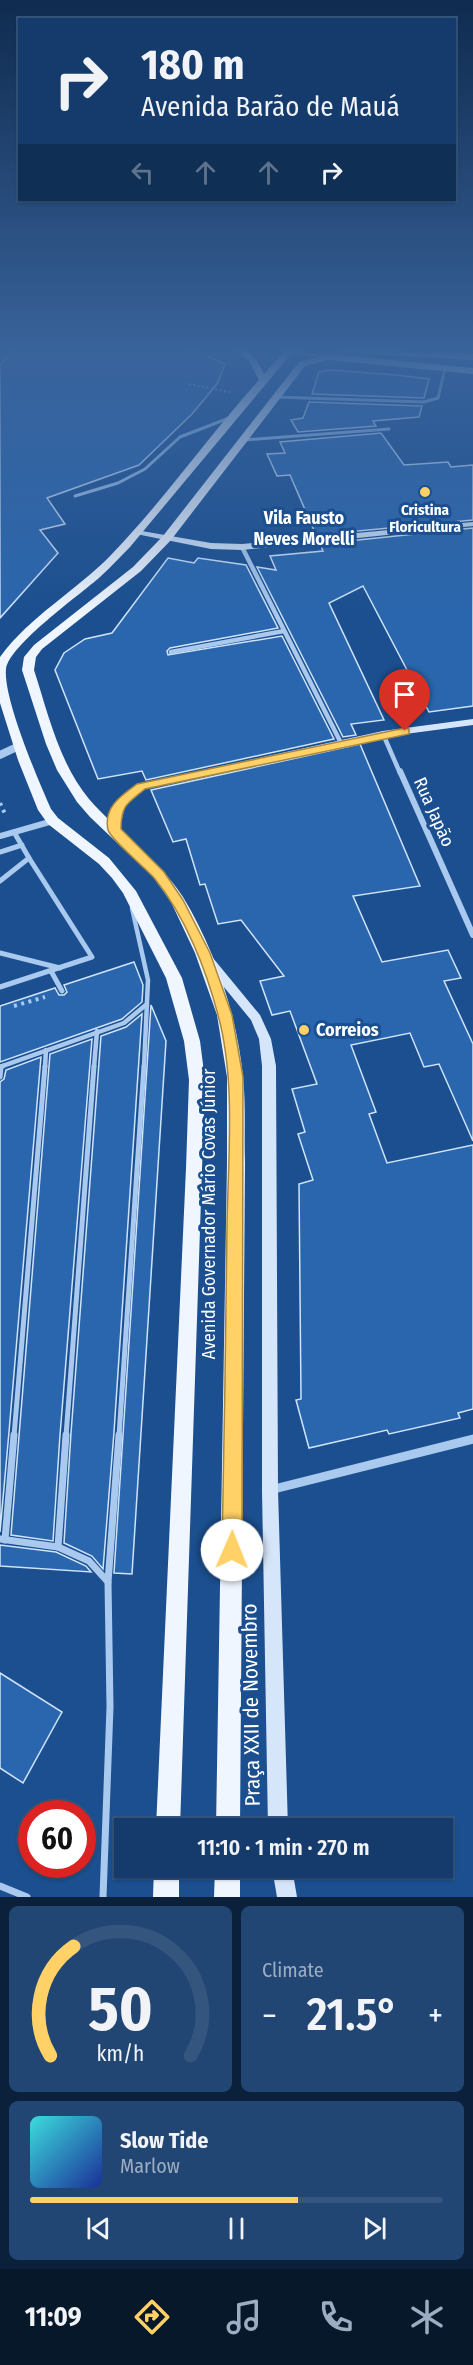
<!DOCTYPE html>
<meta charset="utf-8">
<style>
:root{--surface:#143b6b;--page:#214673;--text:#f1f3f6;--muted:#9dadc1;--line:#33557e;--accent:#ffd166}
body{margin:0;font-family:"Fira Sans Condensed",sans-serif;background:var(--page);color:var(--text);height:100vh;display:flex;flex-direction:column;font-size:22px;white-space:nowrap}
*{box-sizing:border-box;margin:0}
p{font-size:20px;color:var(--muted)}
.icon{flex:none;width:33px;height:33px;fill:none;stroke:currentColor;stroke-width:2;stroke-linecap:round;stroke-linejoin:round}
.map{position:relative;height:1897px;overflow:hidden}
.side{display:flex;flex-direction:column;gap:9px;padding:9px;background:#0b203b;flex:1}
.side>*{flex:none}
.hud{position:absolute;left:18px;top:18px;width:438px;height:183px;border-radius:0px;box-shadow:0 2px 4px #0004,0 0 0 2px var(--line);background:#143b6b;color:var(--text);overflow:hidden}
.speed{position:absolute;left:18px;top:1800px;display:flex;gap:12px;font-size:30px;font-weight:700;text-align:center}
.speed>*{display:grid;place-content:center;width:78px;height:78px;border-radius:50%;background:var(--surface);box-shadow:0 2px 4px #0004,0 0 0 2px var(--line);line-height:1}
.speed .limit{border:9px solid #d22;background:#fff;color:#111}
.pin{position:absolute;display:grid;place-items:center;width:51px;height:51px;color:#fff;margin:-62px -26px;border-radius:50% 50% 50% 0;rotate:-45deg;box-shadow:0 0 6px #0007}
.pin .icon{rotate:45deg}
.me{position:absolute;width:66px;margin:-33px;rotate:1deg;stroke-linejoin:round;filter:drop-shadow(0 0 4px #0008)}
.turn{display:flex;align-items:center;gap:21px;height:126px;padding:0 24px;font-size:27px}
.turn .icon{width:78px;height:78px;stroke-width:2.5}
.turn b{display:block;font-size:42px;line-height:51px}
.lanes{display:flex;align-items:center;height:57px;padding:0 24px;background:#0003;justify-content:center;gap:30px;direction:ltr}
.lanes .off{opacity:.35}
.big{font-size:45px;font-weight:600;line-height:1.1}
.side .card{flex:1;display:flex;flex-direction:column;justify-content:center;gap:9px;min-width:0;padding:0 21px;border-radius:9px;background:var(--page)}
.side .dial{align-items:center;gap:0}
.dial svg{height:156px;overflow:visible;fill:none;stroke:var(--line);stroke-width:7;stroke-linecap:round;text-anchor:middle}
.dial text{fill:var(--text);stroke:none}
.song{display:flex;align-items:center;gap:18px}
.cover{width:72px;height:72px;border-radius:9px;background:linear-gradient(135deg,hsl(180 70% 55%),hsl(230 70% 35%))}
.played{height:6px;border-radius:3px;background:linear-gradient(90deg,var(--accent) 65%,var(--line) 65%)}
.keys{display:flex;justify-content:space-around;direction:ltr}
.heat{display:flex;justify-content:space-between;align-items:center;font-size:33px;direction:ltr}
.side .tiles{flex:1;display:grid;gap:9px;grid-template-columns:1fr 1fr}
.card:last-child{grid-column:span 2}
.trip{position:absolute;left:114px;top:1818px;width:339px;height:60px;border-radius:0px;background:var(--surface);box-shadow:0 2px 4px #0004,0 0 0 2px var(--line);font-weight:600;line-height:60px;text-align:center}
.tab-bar{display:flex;height:96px;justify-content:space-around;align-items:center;background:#08182b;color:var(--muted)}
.tab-bar .icon{width:42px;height:42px}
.tab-bar .on{color:var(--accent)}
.tab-bar b{font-size:27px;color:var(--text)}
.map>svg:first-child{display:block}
</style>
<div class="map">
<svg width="473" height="1897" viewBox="0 0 473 1897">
<rect width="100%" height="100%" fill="#1b4f8f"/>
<g fill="#2a66ad" stroke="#cfe3fa" stroke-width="1.5">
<path d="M18,349H171L198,352L225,364L217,384L192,414L139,465L47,498L65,524L40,530L58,553L0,618V364Z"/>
<path d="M331,370L396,375L429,379L424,398L312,394L319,372Z"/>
<path d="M309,402L422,406L419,417L373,421L376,426L298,432L291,420L303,418Z"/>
<path d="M381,433L404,465L448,462L451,467L473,465V520L316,535L290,475L277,476L267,454L285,453L280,442Z"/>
<path d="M473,528V706L429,712L363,586L329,603L384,720L351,724L356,735L343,737L257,567L276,570L270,556L323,551L320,544Z"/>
<path d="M168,558L194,563L198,558L246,565L278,628L170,648L167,651L168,655L282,636L334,739L146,780L142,771L98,779L55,670L64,653L85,639L112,633Z"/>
<path d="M360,744L420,886L353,896L382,962L448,950L461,978L444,981L473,1044V1141L439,1064L424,1067L410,1033L351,1045L376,1112L369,1114L387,1163L473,1145V1409L458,1413L460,1418L389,1434L387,1430L309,1448L296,1400L301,1399L299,1184L313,1180L298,1134L305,1132L292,1089L317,1084L290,1011L272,1015L260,981L284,976L241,920L218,924L205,884L200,885L186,839L173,842L151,790Z"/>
<path d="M134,962L143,985L142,1002L122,1019L0,1062V1006L55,988L59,995H64L67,992L64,985Z"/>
<path d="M151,1005L166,1041L132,1574L114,1573Z"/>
<path d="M142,1014L114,1432L103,1569L92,1556L64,1543L71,1433L101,1036L126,1027Z"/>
<path d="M92,1039L60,1435L53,1541L11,1535L50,1054Z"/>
<path d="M41,1057L9,1432L0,1532V1082L4,1079L6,1070Z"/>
<path d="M0,1545L56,1552L86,1566L91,1572L0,1566Z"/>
<path d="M0,1673L62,1712L23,1783L0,1768Z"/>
</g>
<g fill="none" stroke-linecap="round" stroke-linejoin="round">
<path stroke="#a9c9ee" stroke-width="2" stroke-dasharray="1.5 3" stroke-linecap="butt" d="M189,384L230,392"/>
<g stroke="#a9c9ee" stroke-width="4" stroke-dasharray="3 4.5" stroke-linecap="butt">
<path d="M0,803L6,816"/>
<path d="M14,1006L45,997"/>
</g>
<g stroke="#a9c9ee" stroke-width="3">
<path d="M275,397L424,402L438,398L445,369"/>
<path d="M244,440L389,429"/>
<path d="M75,496L118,483L145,469L180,437L229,418"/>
</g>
<g stroke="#a9c9ee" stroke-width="4.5">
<path d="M132,908L148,980L144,1067"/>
<path d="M0,1067L124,1023L147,1004"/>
<path d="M45,1067L46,1050"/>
<path d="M94,1067L97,1031"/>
</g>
<g stroke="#a9c9ee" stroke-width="5">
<path d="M0,1067L3,1066"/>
<path d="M0,1077L1,1067"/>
<path d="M14,1436L45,1066"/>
<path d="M66,1436L94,1066"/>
<path d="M119,1436L144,1066"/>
</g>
<g stroke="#a9c9ee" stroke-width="7">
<path d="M0,1539L58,1547L89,1561L108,1582L110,1707L103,1897"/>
<path d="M5,1540L14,1435"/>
<path d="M58,1547L66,1435"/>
<path d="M108,1582L119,1435"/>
<path d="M0,1886L27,1897"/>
</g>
<g stroke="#a9c9ee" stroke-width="5">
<path d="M0,852L22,845"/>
<path d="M0,881L29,858L14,832"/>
<path d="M0,953L60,968"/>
<path d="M51,971L62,991"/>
<path d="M0,987L92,957L29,858"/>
</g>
<g stroke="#a9c9ee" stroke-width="4.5">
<path d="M242,547L341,743"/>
<path d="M171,652L284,631"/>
<path d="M383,734L400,773"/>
</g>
<g stroke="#a9c9ee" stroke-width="6">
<path d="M400,771L473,935"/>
<path d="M0,836L53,821"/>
</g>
<path stroke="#a9c9ee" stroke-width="9" d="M270,1490L473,1439"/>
<path stroke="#a9c9ee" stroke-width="8" d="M0,755L17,747"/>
<g fill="#d6e6fa" fill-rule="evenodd">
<path d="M270,349H287L331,357L328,359Z"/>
<path d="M371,349H386L395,352L392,354Z"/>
<path d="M473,522V526L242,550L211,549L136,534L132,532L136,530L211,543L242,544Z"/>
<path d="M473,719V725L383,737L145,789L125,805L119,833L115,834L110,830C110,807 120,796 138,784L383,731Z"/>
<path d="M209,957L213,958L260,1015L271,1039L276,1066L278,1490L288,1828H268L262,1490V1066L259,1039L251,1020L205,964L203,961L205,958Z"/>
<path d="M272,1868H292L297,1897H277Z"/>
</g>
<g fill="#f0f6ff" fill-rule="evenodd">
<path d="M234,349C251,349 257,360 264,374L285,350L312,349L291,354L130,547C120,557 111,567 100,577C81,594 9,645 6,669C3,698 38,780 51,809L58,818L109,858L136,891L182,978L200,1041L205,1080L180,1828H156L186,1168L189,1080L184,1041L166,978L123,893L112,878L99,864L48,824L38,810L18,760L0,703V657C30,616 76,591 111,555C164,500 208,437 259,380L249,361Z"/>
<path d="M338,349L473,354V360L342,352Z"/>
<path d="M328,354L473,368V374L328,360L305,366L171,540L141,571L42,649L36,657L34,670C48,713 59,763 89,799C118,833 158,858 183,897C215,950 237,1015 243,1077C246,1105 244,1135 245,1163L240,1828H216L227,1163V1077L217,1015L195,953L171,902L154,878L90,817L77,802L57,770L46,744L22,670L24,657L34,645L133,567L163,536L299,362Z"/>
<path d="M154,1868H179V1897H153Z"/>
<path d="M215,1868H240V1897H214Z"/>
</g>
</g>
<linearGradient id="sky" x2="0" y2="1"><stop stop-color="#0f2b4f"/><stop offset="0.57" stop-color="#39639b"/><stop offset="1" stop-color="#39639b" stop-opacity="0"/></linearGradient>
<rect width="473" height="615" fill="url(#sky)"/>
<path fill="#ffd166" stroke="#a68842" stroke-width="1.5" d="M405,728L409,729V734L145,789C127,804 121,805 121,829L164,872L183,900L210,953L232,1015L243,1077L242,1550L239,1557L232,1560L225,1557L222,1550C224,1442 226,1335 227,1227C228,1159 236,1080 218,1015C206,969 185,916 155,879C147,869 111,840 108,830C103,807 122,795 137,784Z"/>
<g fill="#ffd166" stroke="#1b4f8f" stroke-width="2">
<circle cx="425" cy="492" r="6"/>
<circle cx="304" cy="1030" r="6"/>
</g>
<g text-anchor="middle" stroke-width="6" stroke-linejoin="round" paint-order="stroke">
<g font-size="15" font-weight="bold" fill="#fff" stroke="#1b4f8f">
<text x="425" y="515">Cristina<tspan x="425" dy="17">Floricultura</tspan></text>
</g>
<g font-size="18" font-weight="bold" fill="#fff" stroke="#1b4f8f">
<text x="304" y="524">Vila Fausto<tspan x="304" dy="21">Neves Morelli</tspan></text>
</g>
<g font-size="18" fill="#fff" stroke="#1b4f8f">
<text transform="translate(434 812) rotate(66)" y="6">Rua Japão</text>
<text transform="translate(209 1214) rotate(-90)" y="6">Avenida Governador Mário Covas Júnior</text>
</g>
<g font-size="18" font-weight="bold" fill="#fff" stroke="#1b4f8f" text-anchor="start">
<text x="316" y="1036">Correios</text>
</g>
<g font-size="21" fill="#fff" stroke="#1b4f8f">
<text transform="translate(251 1705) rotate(-91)" y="7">Praça XXII de Novembro</text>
</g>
</g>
</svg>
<div class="speed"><div class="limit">60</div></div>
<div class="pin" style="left:405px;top:731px;background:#d93025"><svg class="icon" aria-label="arrive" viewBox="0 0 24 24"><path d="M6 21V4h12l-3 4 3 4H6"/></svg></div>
<svg class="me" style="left:232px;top:1550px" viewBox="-20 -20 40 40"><circle r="19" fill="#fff"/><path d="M0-13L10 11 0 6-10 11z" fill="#ffd166"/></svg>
<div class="trip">11:10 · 1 min · 270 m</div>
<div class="hud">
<div class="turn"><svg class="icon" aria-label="right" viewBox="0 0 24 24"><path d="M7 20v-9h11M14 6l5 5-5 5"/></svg><div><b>180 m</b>Avenida Barão de Mauá</div></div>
<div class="lanes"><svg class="icon off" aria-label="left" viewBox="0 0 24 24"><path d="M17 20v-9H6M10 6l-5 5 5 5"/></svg><svg class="icon off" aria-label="ahead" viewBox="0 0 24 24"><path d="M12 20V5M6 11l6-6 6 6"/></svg><svg class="icon off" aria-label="ahead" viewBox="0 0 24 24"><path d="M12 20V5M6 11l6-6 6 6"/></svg><svg class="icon" aria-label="right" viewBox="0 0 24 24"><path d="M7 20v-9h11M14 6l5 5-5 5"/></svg></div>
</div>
</div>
<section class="side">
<div class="tiles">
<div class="card dial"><svg viewBox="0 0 100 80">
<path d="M14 69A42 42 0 1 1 86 69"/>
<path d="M14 69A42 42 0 0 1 26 13" stroke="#ffd166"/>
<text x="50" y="56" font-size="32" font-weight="700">50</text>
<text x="50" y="72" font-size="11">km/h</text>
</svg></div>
<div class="card"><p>Climate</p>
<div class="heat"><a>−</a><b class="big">21.5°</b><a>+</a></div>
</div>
<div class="card">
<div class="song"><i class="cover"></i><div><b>Slow Tide</b><p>Marlow</p></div></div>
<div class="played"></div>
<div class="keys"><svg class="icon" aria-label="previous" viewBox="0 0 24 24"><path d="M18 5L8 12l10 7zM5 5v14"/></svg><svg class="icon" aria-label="pause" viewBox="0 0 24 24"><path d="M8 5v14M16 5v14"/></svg><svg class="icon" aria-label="next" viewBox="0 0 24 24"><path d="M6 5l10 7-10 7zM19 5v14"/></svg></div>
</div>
</div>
</section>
<nav class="tab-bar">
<b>11:09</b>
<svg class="icon on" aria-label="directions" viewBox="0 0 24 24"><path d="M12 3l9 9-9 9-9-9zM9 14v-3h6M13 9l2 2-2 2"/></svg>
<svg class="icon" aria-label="music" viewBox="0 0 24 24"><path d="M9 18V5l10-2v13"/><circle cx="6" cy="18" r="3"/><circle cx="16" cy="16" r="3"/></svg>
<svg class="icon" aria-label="phone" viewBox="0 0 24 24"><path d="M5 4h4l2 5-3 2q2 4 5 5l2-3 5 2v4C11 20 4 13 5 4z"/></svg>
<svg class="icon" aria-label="climate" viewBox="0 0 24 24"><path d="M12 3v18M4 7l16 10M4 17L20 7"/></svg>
</nav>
